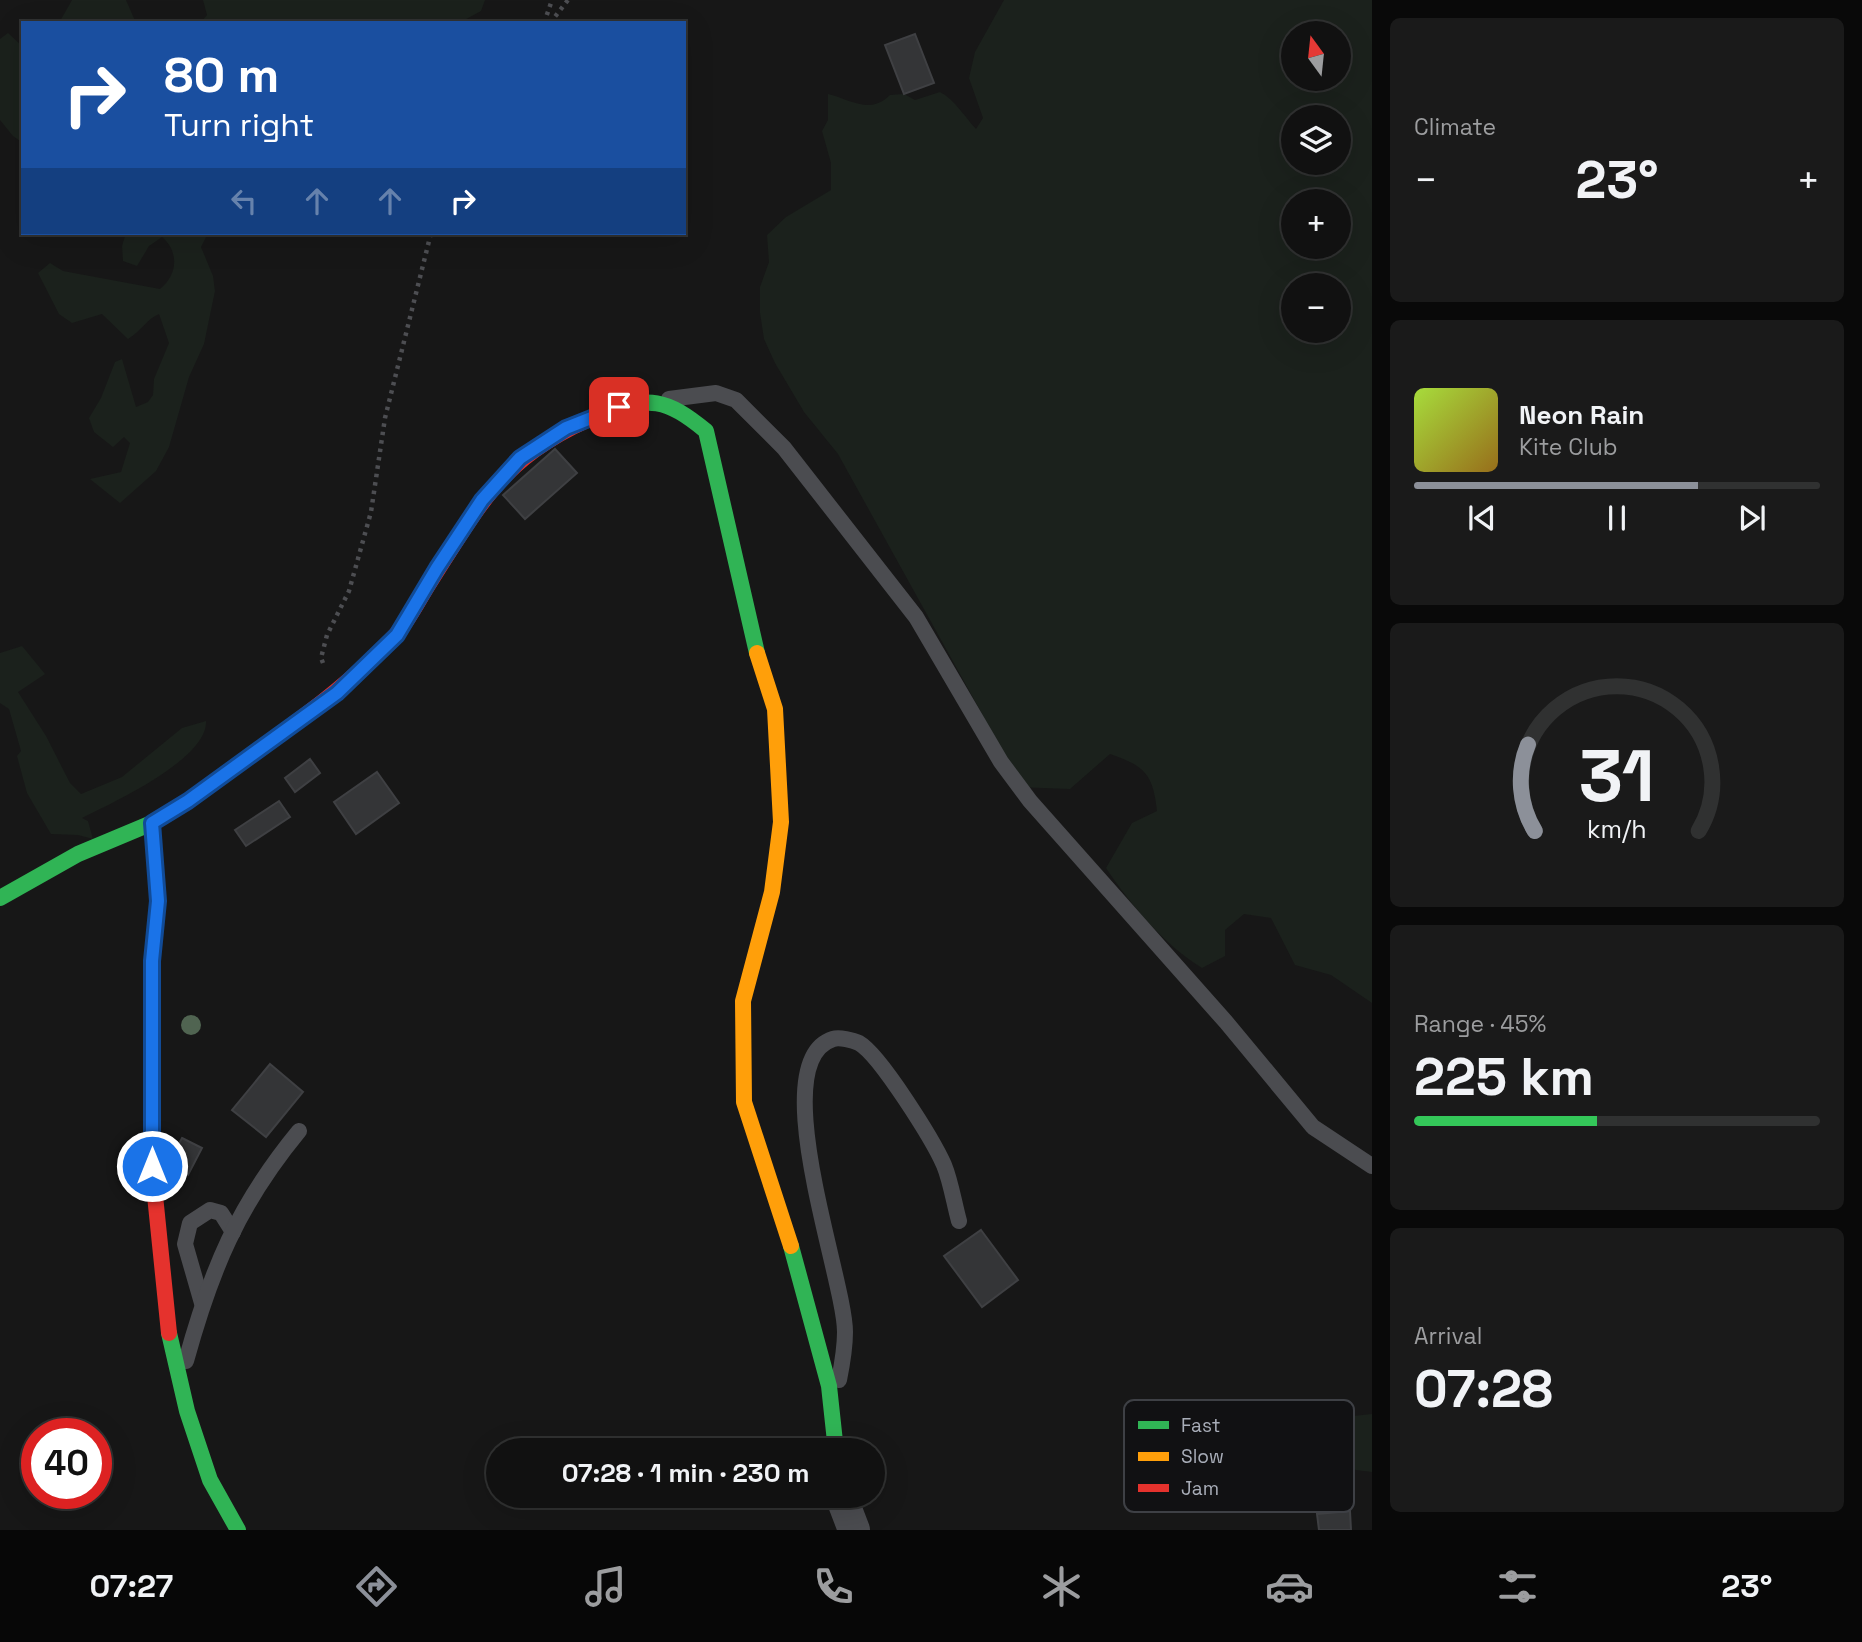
<!DOCTYPE html>
<meta charset="utf-8">
<style>
:root{--surface:#111;--page:#1a1a1a;--text:#f1f3f6;--muted:#9c9d9f;--line:#303131;--accent:#8c9099}
body{margin:0;font-family:"Space Grotesk",sans-serif;background:var(--page);color:var(--text);height:100vh;display:flex;flex-direction:column;font-size:26px;white-space:nowrap}
*{box-sizing:border-box;margin:0}
p{font-size:23px;color:var(--muted)}
.icon{flex:none;width:38px;height:38px;fill:none;stroke:currentColor;stroke-width:2;stroke-linecap:round;stroke-linejoin:round}
.map{position:relative;flex:1;overflow:hidden}
.drawer{display:flex;flex-direction:column;gap:18px;padding:18px;background:#090909;width:490px}
.drawer>*{flex:none}
.hud{position:absolute;left:21px;top:21px;width:665px;height:214px;border-radius:0px;box-shadow:0 7px 28px #0002,0 0 0 2px var(--line);background:#1a4fa0;color:#fff;overflow:hidden}
.needle{width:46px;rotate:345deg}
.buttons{position:absolute;left:1281px;top:21px;display:grid;gap:14px}
.buttons a{display:grid;place-items:center;width:70px;height:70px;border-radius:50%;background:var(--surface);box-shadow:0 7px 28px #0002,0 0 0 2px var(--line);font-size:35px}
.speed{position:absolute;left:21px;top:1418px;display:flex;gap:14px;font-size:35px;font-weight:700;text-align:center}
.speed>*{display:grid;place-content:center;width:91px;height:91px;border-radius:50%;background:var(--surface);box-shadow:0 7px 28px #0002,0 0 0 2px var(--line);line-height:1}
.speed .limit{border:10px solid #d22;background:#fff;color:#111}
.pin{position:absolute;display:grid;place-items:center;width:60px;height:60px;color:#fff;margin:-30px;border-radius:14px;box-shadow:0 4px 10px #0006}
.me{position:absolute;width:77px;margin:-38px;rotate:0deg;stroke-linejoin:round;filter:drop-shadow(0 0 5px #0008)}
.turn{display:flex;align-items:center;gap:24px;height:147px;padding:0 28px;font-size:32px}
.turn .icon{width:91px;height:91px;stroke-width:2.5}
.turn b{display:block;font-size:49px;line-height:60px}
.lanes{display:flex;align-items:center;height:66px;padding:0 28px;background:#0003;justify-content:center;gap:35px;direction:ltr}
.lanes .off{opacity:.35}
.big{font-size:52px;font-weight:600;line-height:1.1}
.drawer .card{flex:1;display:flex;flex-direction:column;justify-content:center;gap:10px;min-width:0;padding:0 24px;border-radius:10px;background:var(--page)}
.drawer .dial{align-items:center;gap:0}
.dial svg{height:182px;overflow:visible;fill:none;stroke:var(--line);stroke-width:7;stroke-linecap:round;text-anchor:middle}
.dial text{fill:var(--text);stroke:none}
.song{display:flex;align-items:center;gap:21px}
.cover{width:84px;height:84px;border-radius:10px;background:linear-gradient(135deg,hsl(80 70% 55%),hsl(40 70% 35%))}
.played{height:7px;border-radius:4px;background:linear-gradient(90deg,var(--accent) 70%,var(--line) 70%)}
.keys{display:flex;justify-content:space-around;direction:ltr}
.heat{display:flex;justify-content:space-between;align-items:center;font-size:38px;direction:ltr}
.charge{height:10px;border-radius:5px;background:linear-gradient(90deg,#34c759 45%,var(--line) 0)}
.trip{position:absolute;left:486px;top:1438px;width:399px;height:70px;border-radius:35px;background:var(--surface);box-shadow:0 7px 28px #0002,0 0 0 2px var(--line);font-weight:600;line-height:70px;text-align:center}
.menu{display:flex;height:112px;justify-content:space-around;align-items:center;background:#070707;color:var(--muted)}
.menu .icon{width:49px;height:49px}
.menu .on{color:var(--accent)}
.menu b{font-size:32px;color:var(--text)}
main{display:flex;flex:1;min-height:0}
.map>svg:first-child{display:block}
</style>
<main>
<div class="map">
<svg width="1372" height="1530" viewBox="0 0 1372 1530">
<rect width="100%" height="100%" fill="#171717"/>
<g fill="#1b211c" fill-rule="evenodd">
<path d="M72,0H126L136,23H59Z"/>
<path d="M203,0H485L481,11L459,23H200L207,15Z"/>
<path d="M1004,0H1372V1003L1331,975L1295,965L1271,918L1244,914L1225,930V956L1202,968C1163,944 1131,905 1106,868L1132,823L1157,811C1153,774 1145,766 1110,754L1070,789L1015,787L981,712L838,454L804,412L775,363L764,339L760,313V287L769,262L767,235L786,217L831,190V163L822,131L828,120V94C852,100 870,115 890,95L904,94L915,100L940,92C955,100 964,116 976,129L983,118L969,78L975,52ZM1293,33H1339V79H1293ZM1293,117H1339V163H1293ZM1293,201H1339V247H1293ZM1293,285H1339V331H1293Z"/>
<path d="M8,33L23,47V143L13,136L0,120V39Z"/>
<path d="M126,233H208L201,247L213,276L215,291L204,344L189,377L169,447L156,471L120,503L90,479L121,472L130,443L124,437L113,447L94,432L89,418L101,398L115,362L122,359L136,407L148,402L153,395L154,379L169,343L159,314C148,318 140,332 128,339L102,314L72,323L59,314L38,273L50,263L63,271L160,289C178,275 179,251 162,237L149,246L137,266L123,261L122,246Z"/>
<path d="M22,646L45,674L18,692L46,736L70,783L81,794L122,777L182,728L206,721C208,759 112,803 82,818L88,821L93,839L78,835L51,834L27,793L17,756L21,751L9,709L0,703V653Z"/>
<path d="M1372,1414V1472L1283,1461V1435L1305,1421Z"/>
</g>
<g fill="#343537" stroke="#3f4043" stroke-width="2">
<path d="M915,34L934,83L904,94L885,45Z"/>
<path d="M555,449L577,473L525,519L503,495Z"/>
<path d="M310,759L320,773L295,792L285,778Z"/>
<path d="M377,772L399,803L356,834L334,802Z"/>
<path d="M279,801L290,817L246,846L235,830Z"/>
<path d="M270,1064L303,1092L266,1137L232,1110Z"/>
<path d="M182,1138L202,1148L188,1175L168,1164Z"/>
<path d="M981,1230L1018,1280L982,1307L944,1256Z"/>
<path d="M1350,1511L1351,1530H1319L1317,1514Z"/>
</g>
<g fill="none" stroke-linecap="round" stroke-linejoin="round">
<g stroke="#4d4e52" stroke-width="4.5" stroke-dasharray="3.5 5" stroke-linecap="butt">
<path d="M544,23L552,0"/>
<path d="M550,23L568,0"/>
<path d="M323,663L321,658L327,635L349,591L371,512L385,418L431,233"/>
</g>
<g stroke="#4b4c50" stroke-width="16">
<path d="M669,399L716,393L736,400L784,448L916,617L1001,762L1030,801L1226,1022L1313,1127L1372,1166"/>
<path d="M202,1303L185,1244L190,1223L210,1210L221,1213L233,1232"/>
<path d="M186,1361C211,1270 238,1205 299,1131"/>
<path d="M839,1380C842,1365 845,1347 845,1332C845,1279 763,1061 833,1039C839,1037 853,1040 859,1043C880,1055 933,1140 944,1165C951,1182 954,1203 959,1221"/>
</g>
<path stroke="#4b4c50" stroke-width="32" d="M841,1496L854,1530"/>
<g stroke="#30b455" stroke-width="16">
<path d="M601,414C649,395 667,399 706,431L757,653"/>
<path d="M0,898L78,854L152,823L188,801L291,726"/>
<path d="M791,1246L829,1386L836,1451"/>
<path d="M169,1333L187,1411L210,1480L238,1530"/>
</g>
<path stroke="#ff9f0a" stroke-width="16" d="M757,653L775,709L781,822L772,892L743,1001L744,1102L791,1246"/>
<g stroke="#e5322d" stroke-width="16">
<path d="M291,726C328,699 364,670 395,636C409,620 419,599 430,582C482,500 506,452 601,414"/>
<path d="M152,823L158,901L152,961V1166L169,1333"/>
</g>
</g>
<circle fill="#506451" cx="191" cy="1025" r="10"/>
<g fill="none" stroke-linecap="round" stroke-linejoin="round">
<g stroke="#114b97" stroke-width="18">
<path id="route" d="M152,1166V961L158,901L152,823L188,801L337,693L397,635L437,568L482,500L520,458L566,428L619,407"/>
</g>
<use href="#route" stroke="#1a73e8" stroke-width="12"/>
</g>
<rect x="1124" y="1400" width="230" height="112" rx="10" fill="#111113" stroke="#3e4045" stroke-width="2"/>
<rect x="1138" y="1421" width="31" height="8" fill="#30b455"/>
<rect x="1138" y="1452" width="31" height="9" fill="#ff9f0a"/>
<rect x="1138" y="1484" width="31" height="8" fill="#e5322d"/>
<g font-size="19" fill="#a8adb8">
<text x="1181" y="1432">Fast</text>
<text x="1181" y="1463">Slow</text>
<text x="1181" y="1495">Jam</text>
</g>
</svg>
<div class="buttons">
<a><svg class="needle" viewBox="-14 -14 28 28"><path d="M0-13l5 13h-10z" fill="#e53935"/><path d="M0 13l5-13h-10z" fill="#9c9d9f"/></svg></a>
<a><svg class="icon" aria-label="layers" viewBox="0 0 24 24"><path d="M12 4l9 5-9 5-9-5zM3 14l9 5 9-5"/></svg></a>
<a>+</a>
<a>−</a>
</div>
<div class="speed"><div class="limit">40</div></div>
<div class="pin" style="left:619px;top:407px;background:#d93025"><svg class="icon" aria-label="arrive" viewBox="0 0 24 24"><path d="M6 21V4h12l-3 4 3 4H6"/></svg></div>
<svg class="me" style="left:152px;top:1166px" viewBox="-20 -20 40 40"><circle r="17" fill="#1a73e8" stroke="#fff" stroke-width="3"/><path d="M0-11L8 9 0 5-8 9z" fill="#fff"/></svg>
<div class="trip">07:28 · 1 min · 230 m</div>
<div class="hud">
<div class="turn"><svg class="icon" aria-label="right" viewBox="0 0 24 24"><path d="M7 20v-9h11M14 6l5 5-5 5"/></svg><div><b>80 m</b>Turn right</div></div>
<div class="lanes"><svg class="icon off" aria-label="left" viewBox="0 0 24 24"><path d="M17 20v-9H6M10 6l-5 5 5 5"/></svg><svg class="icon off" aria-label="ahead" viewBox="0 0 24 24"><path d="M12 20V5M6 11l6-6 6 6"/></svg><svg class="icon off" aria-label="ahead" viewBox="0 0 24 24"><path d="M12 20V5M6 11l6-6 6 6"/></svg><svg class="icon" aria-label="right" viewBox="0 0 24 24"><path d="M7 20v-9h11M14 6l5 5-5 5"/></svg></div>
</div>
</div>
<section class="drawer">
<div class="card"><p>Climate</p>
<div class="heat"><a>−</a><b class="big">23°</b><a>+</a></div>
</div>
<div class="card">
<div class="song"><i class="cover"></i><div><b>Neon Rain</b><p>Kite Club</p></div></div>
<div class="played"></div>
<div class="keys"><svg class="icon" aria-label="previous" viewBox="0 0 24 24"><path d="M18 5L8 12l10 7zM5 5v14"/></svg><svg class="icon" aria-label="pause" viewBox="0 0 24 24"><path d="M8 5v14M16 5v14"/></svg><svg class="icon" aria-label="next" viewBox="0 0 24 24"><path d="M6 5l10 7-10 7zM19 5v14"/></svg></div>
</div>
<div class="card dial"><svg viewBox="0 0 100 80">
<path d="M14 69A42 42 0 1 1 86 69"/>
<path d="M14 69A42 42 0 0 1 11 31" stroke="#8c9099"/>
<text x="50" y="56" font-size="32" font-weight="700">31</text>
<text x="50" y="72" font-size="11">km/h</text>
</svg></div>
<div class="card"><p>Range · 45%</p><b class="big">225 km</b><div class="charge"></div></div>
<div class="card"><p>Arrival</p><b class="big">07:28</b></div>
</section>
</main>
<nav class="menu">
<b>07:27</b>
<svg class="icon on" aria-label="directions" viewBox="0 0 24 24"><path d="M12 3l9 9-9 9-9-9zM9 14v-3h6M13 9l2 2-2 2"/></svg>
<svg class="icon" aria-label="music" viewBox="0 0 24 24"><path d="M9 18V5l10-2v13"/><circle cx="6" cy="18" r="3"/><circle cx="16" cy="16" r="3"/></svg>
<svg class="icon" aria-label="phone" viewBox="0 0 24 24"><path d="M5 4h4l2 5-3 2q2 4 5 5l2-3 5 2v4C11 20 4 13 5 4z"/></svg>
<svg class="icon" aria-label="climate" viewBox="0 0 24 24"><path d="M12 3v18M4 7l16 10M4 17L20 7"/></svg>
<svg class="icon" aria-label="car" viewBox="0 0 24 24"><path d="M5 17H2v-5l4-1 3-4h7l3 4 3 1v5h-3M9 17h6M6 11h13"/><circle cx="7" cy="17" r="2"/><circle cx="17" cy="17" r="2"/></svg>
<svg class="icon" aria-label="filters" viewBox="0 0 24 24"><path d="M4 7h16M4 17h16"/><circle cx="9" cy="7" r="2"/><circle cx="15" cy="17" r="2"/></svg>
<b>23°</b>
</nav>
